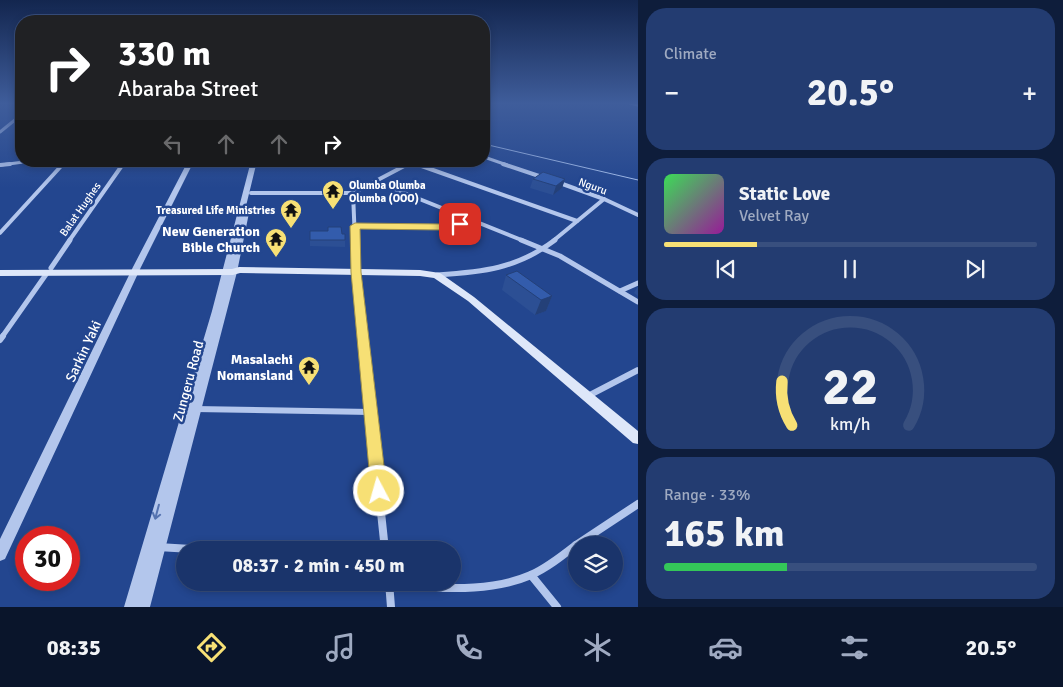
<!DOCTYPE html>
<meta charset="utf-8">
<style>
:root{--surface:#1a346b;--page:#233c71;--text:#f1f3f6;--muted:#9faac1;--line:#384f7e;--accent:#f7e075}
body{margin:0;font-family:Signika,sans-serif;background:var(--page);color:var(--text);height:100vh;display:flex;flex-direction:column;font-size:19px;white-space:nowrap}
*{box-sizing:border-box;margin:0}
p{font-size:16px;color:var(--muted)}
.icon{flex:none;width:28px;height:28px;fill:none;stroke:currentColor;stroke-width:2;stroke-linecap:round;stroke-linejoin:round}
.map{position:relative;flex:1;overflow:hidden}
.panel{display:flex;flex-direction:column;gap:8px;padding:8px;background:#0e1d3b;width:425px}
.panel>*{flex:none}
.guide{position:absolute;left:15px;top:15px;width:475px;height:152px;border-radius:20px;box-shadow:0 2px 8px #0003,0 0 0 1px var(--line);background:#202124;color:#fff;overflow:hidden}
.buttons{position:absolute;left:568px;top:536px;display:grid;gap:10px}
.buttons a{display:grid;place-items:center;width:55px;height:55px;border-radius:50%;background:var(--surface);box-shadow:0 2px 8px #0003,0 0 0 1px var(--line);font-size:25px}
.speed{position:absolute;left:15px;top:526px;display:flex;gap:10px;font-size:25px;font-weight:700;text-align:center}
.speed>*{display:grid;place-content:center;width:65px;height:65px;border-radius:50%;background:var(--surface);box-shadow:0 2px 8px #0003,0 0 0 1px var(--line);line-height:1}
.speed .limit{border:8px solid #d22;background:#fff;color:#111}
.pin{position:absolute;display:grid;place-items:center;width:42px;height:42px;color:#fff;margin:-21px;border-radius:10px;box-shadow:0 2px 8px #0006}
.me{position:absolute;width:55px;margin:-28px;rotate:354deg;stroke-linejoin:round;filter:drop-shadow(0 0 4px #0008)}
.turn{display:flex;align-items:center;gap:18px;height:105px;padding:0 20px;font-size:22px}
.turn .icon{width:65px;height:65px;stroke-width:2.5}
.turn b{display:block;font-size:35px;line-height:42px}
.lanes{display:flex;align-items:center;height:48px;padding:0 20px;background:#0003;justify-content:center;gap:25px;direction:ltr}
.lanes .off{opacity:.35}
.big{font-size:38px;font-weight:800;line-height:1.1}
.panel .card{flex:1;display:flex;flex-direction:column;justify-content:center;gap:8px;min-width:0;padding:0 18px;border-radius:20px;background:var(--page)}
.panel .dial{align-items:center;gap:0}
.dial svg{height:130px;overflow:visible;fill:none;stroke:var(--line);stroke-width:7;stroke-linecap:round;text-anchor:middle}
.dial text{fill:var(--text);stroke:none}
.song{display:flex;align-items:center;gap:15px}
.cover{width:60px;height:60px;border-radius:8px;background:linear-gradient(135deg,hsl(130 70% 55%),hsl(300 70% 35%))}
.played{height:5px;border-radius:2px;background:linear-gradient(90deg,var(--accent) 25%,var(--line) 25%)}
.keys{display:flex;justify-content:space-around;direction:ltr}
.heat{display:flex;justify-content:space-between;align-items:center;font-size:28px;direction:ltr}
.charge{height:8px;border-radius:4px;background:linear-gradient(90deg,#34c759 33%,var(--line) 0)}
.trip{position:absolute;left:176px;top:541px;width:285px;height:50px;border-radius:25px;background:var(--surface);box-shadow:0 2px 8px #0003,0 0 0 1px var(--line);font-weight:800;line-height:50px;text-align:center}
.tab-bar{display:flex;height:80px;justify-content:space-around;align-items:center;background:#0a152b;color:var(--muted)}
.tab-bar .icon{width:35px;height:35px}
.tab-bar .current{color:var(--accent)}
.tab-bar b{font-size:22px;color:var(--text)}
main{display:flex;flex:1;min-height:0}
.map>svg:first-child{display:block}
</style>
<main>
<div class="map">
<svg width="638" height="607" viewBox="0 0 638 607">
<rect width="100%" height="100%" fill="#23468f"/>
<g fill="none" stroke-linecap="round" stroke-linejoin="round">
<path stroke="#a7c0ed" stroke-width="1" d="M484,144L638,180"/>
<g stroke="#b3c6ec" stroke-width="3">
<path d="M630,103L638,105"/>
<path d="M0,132L21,115"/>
<path d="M484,157L507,165"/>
<path d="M408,161L419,165"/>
<path d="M1,165L31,161"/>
<path d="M61,165L65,161"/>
<path d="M122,165L125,161"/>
<path d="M406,165L411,162"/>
</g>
<g stroke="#b3c6ec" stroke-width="4">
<path d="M416,164L577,221"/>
<path d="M503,164L542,177"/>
<path d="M0,165L10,164"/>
<path d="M377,182L524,241"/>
<path d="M557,182L604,199L638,215"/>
<path d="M251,193H353L408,164"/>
<path d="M353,193L355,241"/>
<path d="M355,226L442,227L471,221"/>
<path d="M0,233L63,164"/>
<path d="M69,241L123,164"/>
<path d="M553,241L604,199"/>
</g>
<g stroke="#b3c6ec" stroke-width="5">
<path d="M355,240L363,337"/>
<path d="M521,240L560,256L638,302"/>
<path d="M51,268L70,240"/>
<path d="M437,275C482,272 517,269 555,240"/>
<path d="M620,291L638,283"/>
<path d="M2,337L47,273"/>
</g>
<g stroke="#b3c6ec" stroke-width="6">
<path d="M363,336L375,457"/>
<path d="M0,340L3,336"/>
<path d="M588,396L638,370"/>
<path d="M195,409L371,412"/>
</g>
<g stroke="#b3c6ec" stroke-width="8">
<path d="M375,456L385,550"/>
<path d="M576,545L638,504"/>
<path d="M158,547L208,550"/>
<path d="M531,575L557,607"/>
<path d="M389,582L391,607"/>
<path d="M389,586C435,587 487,594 531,575C547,568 562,556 576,545"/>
</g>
<g fill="#b3c6ec" fill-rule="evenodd">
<path d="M188,161H194L141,267L5,559L0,561V539L133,267Z"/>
<path d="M251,161H257L246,206L250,208L237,272L150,607H124L212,311Z"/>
</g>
<path fill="#dee7f9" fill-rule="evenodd" d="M239,267L420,270L440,273L474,297L638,431V444L633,443L468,301L434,278L420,276L240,273L233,275L0,276V270L232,269Z"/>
</g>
<g fill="#2c4f94">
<path d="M533,179H565L562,188L553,195L530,188Z"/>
<path d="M310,231H328L345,234V247L310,246Z"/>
<path d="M506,275L552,296L546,311L535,315L502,290Z"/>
<path d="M638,286V296L634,293Z"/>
</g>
<g fill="#244078">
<path d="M565,179L562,188L553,195L556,186Z"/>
<path d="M552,296L546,311L535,315L541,300Z"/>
</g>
<g fill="#335cac" stroke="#244078">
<path d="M543,172L565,179L556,186L533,179Z"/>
<path d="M328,227H341L342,234H345V240H310V231H328Z"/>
<path d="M517,271L552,296L541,300L506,275Z"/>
</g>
<defs><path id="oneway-shaft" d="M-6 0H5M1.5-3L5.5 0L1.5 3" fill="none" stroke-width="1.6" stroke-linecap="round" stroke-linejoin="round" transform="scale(1.25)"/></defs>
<use stroke="#5573b0" href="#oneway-shaft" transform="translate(157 512) rotate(105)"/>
<linearGradient id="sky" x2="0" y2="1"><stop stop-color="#13264f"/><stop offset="0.55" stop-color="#3f5d9b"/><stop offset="1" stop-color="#3f5d9b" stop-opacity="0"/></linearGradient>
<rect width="638" height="188" fill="url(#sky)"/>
<path fill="#f7e075" stroke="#a1924c" d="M460,222L463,223V226L442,230L360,229L361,272L387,491L385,496L379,498L374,496L371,491L351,272L350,226L355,223L442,224Z"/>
<defs>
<g id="temple-pin" transform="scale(1.125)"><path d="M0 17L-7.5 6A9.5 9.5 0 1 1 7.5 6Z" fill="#f7e075" stroke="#23468f"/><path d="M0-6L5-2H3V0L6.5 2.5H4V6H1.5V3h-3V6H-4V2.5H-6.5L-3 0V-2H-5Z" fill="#111"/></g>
</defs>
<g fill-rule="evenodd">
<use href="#temple-pin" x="333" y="191"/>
<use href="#temple-pin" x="291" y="210"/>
<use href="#temple-pin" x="276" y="239"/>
<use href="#temple-pin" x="309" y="367"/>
</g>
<g text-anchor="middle" stroke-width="5" stroke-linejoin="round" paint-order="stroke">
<g font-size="11" font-weight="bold" fill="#fff" stroke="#23468f" text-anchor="start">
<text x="349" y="189">Olumba Olumba<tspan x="349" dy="13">Olumba (OOO)</tspan></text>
<text x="275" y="214" text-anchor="end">Treasured Life Ministries</text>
</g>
<g font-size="11" fill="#fff" stroke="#23468f">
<text transform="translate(593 186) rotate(20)" y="4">Nguru</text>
<text transform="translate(80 209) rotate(-55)" y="4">Balat Hughes</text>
</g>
<g font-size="14" font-weight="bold" fill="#fff" stroke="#23468f" text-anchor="end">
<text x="260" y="236">New Generation<tspan x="260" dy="16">Bible Church</tspan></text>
<text x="293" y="364">Masalachi<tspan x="293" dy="16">Nomansland</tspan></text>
</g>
<g font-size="14" fill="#fff" stroke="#23468f">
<text transform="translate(83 351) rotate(-65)" y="5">Sarkin Yaki</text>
<text transform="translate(188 381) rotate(-75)" y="5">Zungeru Road</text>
</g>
</g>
</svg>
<div class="buttons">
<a><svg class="icon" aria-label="layers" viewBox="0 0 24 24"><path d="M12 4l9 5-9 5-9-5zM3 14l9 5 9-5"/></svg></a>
</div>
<div class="speed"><div class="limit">30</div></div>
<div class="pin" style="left:460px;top:224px;background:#d93025"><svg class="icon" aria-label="arrive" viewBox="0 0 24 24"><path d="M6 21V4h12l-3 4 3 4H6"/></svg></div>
<svg class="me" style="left:379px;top:491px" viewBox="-20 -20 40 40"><circle r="17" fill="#f7e075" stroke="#fff" stroke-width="3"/><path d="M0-11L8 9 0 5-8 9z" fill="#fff"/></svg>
<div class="trip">08:37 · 2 min · 450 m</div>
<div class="guide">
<div class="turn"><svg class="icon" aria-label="right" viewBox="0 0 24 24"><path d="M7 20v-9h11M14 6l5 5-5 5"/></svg><div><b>330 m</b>Abaraba Street</div></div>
<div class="lanes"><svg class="icon off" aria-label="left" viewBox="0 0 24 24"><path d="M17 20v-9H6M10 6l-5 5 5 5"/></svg><svg class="icon off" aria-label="ahead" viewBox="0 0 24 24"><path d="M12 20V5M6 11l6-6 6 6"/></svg><svg class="icon off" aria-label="ahead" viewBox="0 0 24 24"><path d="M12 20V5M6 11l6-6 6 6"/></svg><svg class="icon" aria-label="right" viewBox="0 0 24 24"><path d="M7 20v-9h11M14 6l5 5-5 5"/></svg></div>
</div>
</div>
<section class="panel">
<div class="card"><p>Climate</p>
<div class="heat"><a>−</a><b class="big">20.5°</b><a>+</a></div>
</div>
<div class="card">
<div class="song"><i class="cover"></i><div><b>Static Love</b><p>Velvet Ray</p></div></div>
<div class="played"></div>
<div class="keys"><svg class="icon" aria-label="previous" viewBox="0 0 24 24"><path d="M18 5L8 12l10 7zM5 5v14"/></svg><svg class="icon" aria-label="pause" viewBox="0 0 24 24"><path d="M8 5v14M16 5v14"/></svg><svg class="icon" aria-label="next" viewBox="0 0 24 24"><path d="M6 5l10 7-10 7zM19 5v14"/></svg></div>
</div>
<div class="card dial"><svg viewBox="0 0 100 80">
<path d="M14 69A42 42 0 1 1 86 69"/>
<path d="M14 69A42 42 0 0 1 8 42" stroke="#f7e075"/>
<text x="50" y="56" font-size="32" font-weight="700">22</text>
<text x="50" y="72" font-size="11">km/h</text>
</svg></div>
<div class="card"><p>Range · 33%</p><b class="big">165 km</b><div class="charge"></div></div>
</section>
</main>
<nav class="tab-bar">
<b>08:35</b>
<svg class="icon current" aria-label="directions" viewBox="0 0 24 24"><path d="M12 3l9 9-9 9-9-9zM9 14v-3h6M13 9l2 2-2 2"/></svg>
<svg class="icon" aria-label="music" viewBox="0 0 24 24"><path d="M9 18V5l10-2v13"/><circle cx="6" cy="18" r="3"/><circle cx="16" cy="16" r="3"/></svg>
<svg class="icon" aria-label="phone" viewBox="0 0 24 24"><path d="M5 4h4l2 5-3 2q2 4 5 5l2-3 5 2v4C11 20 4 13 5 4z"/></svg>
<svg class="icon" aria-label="climate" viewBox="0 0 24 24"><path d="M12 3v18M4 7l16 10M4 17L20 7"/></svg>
<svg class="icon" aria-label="car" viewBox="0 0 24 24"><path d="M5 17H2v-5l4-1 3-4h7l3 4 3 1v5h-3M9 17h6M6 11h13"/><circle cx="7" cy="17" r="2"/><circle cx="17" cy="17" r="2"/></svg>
<svg class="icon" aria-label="filters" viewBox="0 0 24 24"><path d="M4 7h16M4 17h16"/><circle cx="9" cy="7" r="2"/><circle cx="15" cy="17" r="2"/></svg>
<b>20.5°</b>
</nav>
